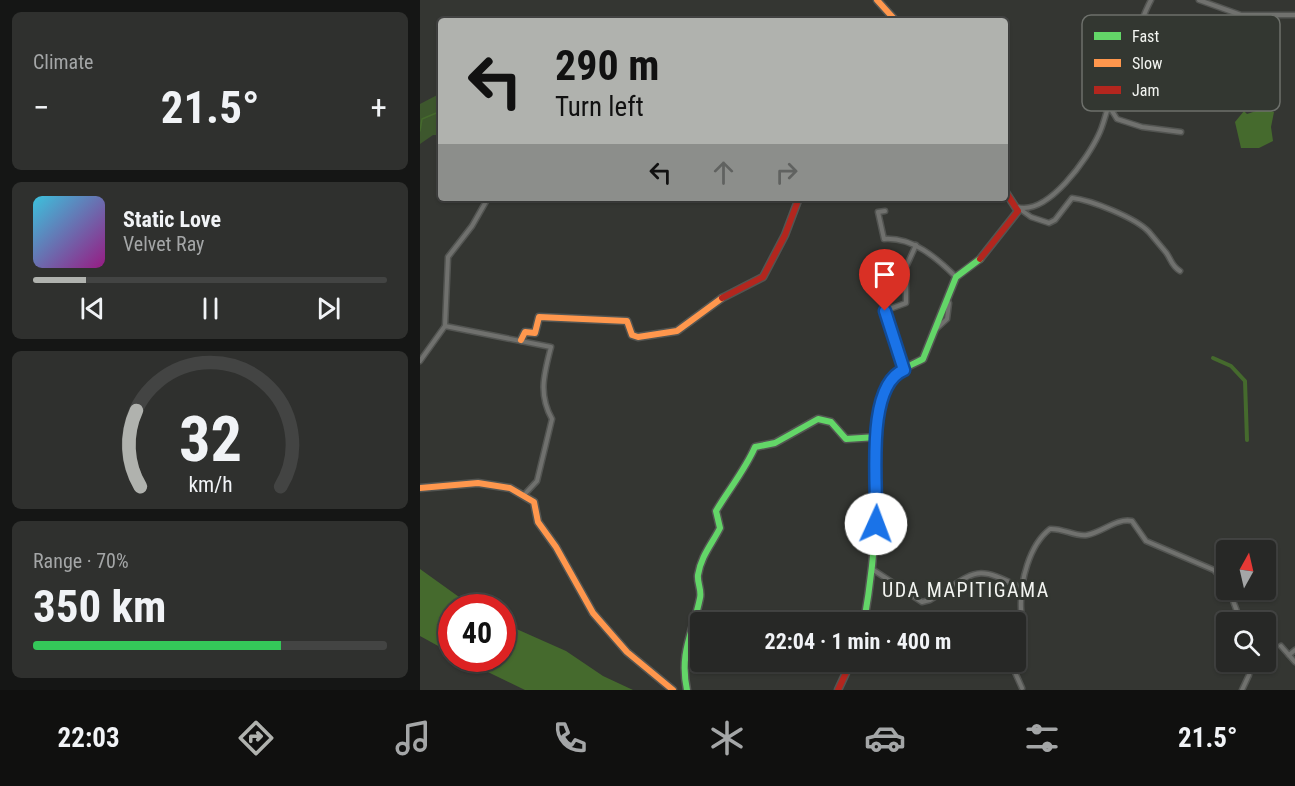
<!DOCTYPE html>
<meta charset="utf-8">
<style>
:root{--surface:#272826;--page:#2f302e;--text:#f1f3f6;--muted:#a4a6a7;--line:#434443;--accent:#b0b2ae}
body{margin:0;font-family:"Roboto Condensed",sans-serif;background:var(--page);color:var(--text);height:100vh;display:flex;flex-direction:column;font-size:22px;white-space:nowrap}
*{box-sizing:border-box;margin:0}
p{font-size:20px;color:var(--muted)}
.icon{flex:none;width:33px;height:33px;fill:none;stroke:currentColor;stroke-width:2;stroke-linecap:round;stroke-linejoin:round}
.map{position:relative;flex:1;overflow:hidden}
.side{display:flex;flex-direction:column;gap:12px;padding:12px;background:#151615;width:420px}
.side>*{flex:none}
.banner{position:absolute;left:18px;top:18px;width:570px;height:183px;border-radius:6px;box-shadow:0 2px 4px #0004,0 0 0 2px var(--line);background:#b0b2ae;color:#111;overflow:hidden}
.needle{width:39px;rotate:8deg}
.buttons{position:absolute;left:796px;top:540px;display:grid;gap:12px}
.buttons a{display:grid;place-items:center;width:60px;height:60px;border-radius:6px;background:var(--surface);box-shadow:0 2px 4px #0004,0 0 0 2px var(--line);font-size:30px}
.speed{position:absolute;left:18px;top:594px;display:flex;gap:12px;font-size:30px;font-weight:700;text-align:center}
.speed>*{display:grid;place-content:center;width:78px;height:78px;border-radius:50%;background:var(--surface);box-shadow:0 2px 4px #0004,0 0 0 2px var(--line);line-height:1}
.speed .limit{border:9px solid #d22;background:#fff;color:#111}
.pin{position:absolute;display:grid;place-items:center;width:51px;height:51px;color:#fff;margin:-62px -26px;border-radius:50% 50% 50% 0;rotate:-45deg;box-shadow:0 0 6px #0007}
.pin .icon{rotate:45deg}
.me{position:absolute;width:66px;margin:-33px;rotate:2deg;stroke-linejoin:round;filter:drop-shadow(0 0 4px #0008)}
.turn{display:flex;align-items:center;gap:21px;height:126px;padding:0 18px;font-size:27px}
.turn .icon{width:78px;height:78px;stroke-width:2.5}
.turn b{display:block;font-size:42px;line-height:51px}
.lanes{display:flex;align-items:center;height:57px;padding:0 18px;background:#0003;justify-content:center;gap:30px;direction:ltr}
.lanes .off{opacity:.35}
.big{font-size:45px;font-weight:700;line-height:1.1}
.side .widget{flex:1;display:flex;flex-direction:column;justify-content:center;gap:9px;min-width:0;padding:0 21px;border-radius:9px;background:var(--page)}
.side .dial{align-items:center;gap:0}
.dial svg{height:156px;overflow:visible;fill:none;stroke:var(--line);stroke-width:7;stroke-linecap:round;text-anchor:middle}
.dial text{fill:var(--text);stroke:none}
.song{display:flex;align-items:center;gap:18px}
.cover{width:72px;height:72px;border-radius:9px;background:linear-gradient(135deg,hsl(190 70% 55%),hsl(310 70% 35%))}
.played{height:6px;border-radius:3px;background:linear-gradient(90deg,var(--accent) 15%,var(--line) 15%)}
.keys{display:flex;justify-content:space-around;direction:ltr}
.heat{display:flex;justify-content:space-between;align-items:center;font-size:33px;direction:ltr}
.charge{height:9px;border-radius:4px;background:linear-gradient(90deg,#34c759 70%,var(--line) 0)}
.trip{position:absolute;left:270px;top:612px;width:336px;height:60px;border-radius:6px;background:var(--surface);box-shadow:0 2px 4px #0004,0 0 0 2px var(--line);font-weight:700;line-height:60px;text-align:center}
.tab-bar{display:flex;height:96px;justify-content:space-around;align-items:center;background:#10100f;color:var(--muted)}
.tab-bar .icon{width:42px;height:42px}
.tab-bar .current{color:var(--accent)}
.tab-bar b{font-size:27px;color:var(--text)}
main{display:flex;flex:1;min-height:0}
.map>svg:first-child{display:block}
</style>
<main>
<section class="side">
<div class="widget"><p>Climate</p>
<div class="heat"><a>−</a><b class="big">21.5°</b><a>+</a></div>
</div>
<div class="widget">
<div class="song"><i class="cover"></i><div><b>Static Love</b><p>Velvet Ray</p></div></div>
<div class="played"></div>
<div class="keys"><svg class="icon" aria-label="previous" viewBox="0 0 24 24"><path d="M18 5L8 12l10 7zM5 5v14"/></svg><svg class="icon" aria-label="pause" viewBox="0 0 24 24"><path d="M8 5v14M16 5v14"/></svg><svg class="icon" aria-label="next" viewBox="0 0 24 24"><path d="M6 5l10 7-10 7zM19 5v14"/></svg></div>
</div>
<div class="widget dial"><svg viewBox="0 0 100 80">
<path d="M14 69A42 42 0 1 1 86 69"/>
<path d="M14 69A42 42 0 0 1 12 30" stroke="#b0b2ae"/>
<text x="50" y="56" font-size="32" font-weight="700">32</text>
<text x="50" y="72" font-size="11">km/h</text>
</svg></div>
<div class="widget"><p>Range · 70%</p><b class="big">350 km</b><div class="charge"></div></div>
</section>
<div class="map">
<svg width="875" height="690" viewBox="0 0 875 690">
<rect width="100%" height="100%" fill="#343632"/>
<path fill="#3d572d" d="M21,93V135H13L0,144V104Z"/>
<g fill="#456a2d">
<path d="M845,108L854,112L851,127L853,141L839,148H821L815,122L824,111L827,114Z"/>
<path d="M0,569L53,607L32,608L31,653L0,636Z"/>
<path d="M83,623L146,651L183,676L213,690H105L41,659L82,658Z"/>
</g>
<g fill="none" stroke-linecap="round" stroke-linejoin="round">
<path stroke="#456a2d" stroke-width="1.5" d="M0,131L2,119L21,111"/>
<path stroke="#456a2d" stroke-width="4" d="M793,358L811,366L825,381L827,440"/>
<g stroke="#535552" stroke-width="7">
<g id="street">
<path d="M779,0L821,15H875"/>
<path d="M689,106L697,119L722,127L761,132"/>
<path d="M597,207C628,216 668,158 679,134C683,126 685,116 688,108C692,96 699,86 704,74C713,49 718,24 731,0"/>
<path d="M600,209L611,217L629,223L635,220L652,198C671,200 716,218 729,232C734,238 739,244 744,250C751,257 750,265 760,271"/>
<path d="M465,211L458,212L464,239C492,237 516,257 536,277"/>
<path d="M25,326L28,257L52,226L68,198"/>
<path d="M515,330L527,319L529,303L527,300"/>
<path d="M0,361L25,326L131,347C124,374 118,394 132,419L117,481L103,496"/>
<path d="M484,370L464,311L486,303V267L496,245"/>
<path d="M452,569L502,602L510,600C554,574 554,561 602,589"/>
<path d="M809,590L821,622"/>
<path d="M861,646L875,662"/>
<path d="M869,655L875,650"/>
<path d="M596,659C605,642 602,625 601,608C600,582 609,545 630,529C643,528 655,537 667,535C683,532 696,518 712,521L726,541L794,570L807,585"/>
<path d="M595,662L594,670L602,688"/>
<path d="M822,690L829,675L830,662"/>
</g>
</g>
<g stroke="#535552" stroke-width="9">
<g id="fast">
<path d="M444,622C451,582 455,544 457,503C458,466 449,420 467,385C474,371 490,366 503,359L536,277L560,259"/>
<path d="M267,690C259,652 273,633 280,598C282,590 277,583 278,575C281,556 292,544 300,528L296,511C309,489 325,470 335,447L355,443L398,419L411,422L426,439L457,437"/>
</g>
</g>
<g stroke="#535552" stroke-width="9">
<g id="slow">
<path d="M457,0L476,21"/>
<path d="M101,340L105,332L115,333L119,317L207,321L212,335L218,337L257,331L302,298"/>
<path d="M0,488L58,483L90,488L114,502L118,522L136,547L173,613L207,652L253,690"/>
</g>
</g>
<g stroke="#535552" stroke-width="9">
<g id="jam">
<path d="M560,259L598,211L585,191"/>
<path d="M302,298L343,277L365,235L379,198"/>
<path d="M418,690L431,662"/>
</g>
</g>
<use href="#street" stroke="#70716e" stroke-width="4"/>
<use href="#fast" stroke="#63d668" stroke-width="6"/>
<use href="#slow" stroke="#ff974d" stroke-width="6"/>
<use href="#jam" stroke="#b3261e" stroke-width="6"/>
</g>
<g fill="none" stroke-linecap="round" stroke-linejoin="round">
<g stroke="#114b97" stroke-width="15">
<path id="route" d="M456,524C458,488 444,386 484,370L465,311"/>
</g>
<use href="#route" stroke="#1a73e8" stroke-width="10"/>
</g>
<g text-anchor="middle" stroke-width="6" stroke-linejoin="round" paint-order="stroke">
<g font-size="20" letter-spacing="1.5" fill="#f3f5f1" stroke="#333731">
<text x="546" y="597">UDA MAPITIGAMA</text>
</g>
</g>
<rect x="662" y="15" width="198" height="96" rx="9" fill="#333731" stroke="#6d706b" stroke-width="1.5"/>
<rect x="674" y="32" width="27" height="8" fill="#63d668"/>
<rect x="674" y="59" width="27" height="8" fill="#ff974d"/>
<rect x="674" y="86" width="27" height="8" fill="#b3261e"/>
<g font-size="16" fill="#f3f5f1">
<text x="712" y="42">Fast</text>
<text x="712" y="69">Slow</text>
<text x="712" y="96">Jam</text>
</g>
</svg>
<div class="buttons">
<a><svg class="needle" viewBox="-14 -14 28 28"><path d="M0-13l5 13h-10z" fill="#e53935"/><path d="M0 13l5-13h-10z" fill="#a4a6a7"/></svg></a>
<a><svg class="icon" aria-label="search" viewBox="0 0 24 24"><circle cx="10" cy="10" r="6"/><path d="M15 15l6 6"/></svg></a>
</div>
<div class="speed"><div class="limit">40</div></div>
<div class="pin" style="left:465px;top:311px;background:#d93025"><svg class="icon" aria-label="arrive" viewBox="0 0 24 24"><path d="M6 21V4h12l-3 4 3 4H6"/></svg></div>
<svg class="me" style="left:456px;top:524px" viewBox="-20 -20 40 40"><circle r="19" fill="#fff"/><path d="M0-13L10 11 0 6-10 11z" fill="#1a73e8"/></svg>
<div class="trip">22:04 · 1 min · 400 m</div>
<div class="banner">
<div class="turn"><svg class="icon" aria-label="left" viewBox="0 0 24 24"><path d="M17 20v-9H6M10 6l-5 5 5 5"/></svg><div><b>290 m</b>Turn left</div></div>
<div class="lanes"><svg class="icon" aria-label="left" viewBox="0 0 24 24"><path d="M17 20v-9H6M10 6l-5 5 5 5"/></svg><svg class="icon off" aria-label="ahead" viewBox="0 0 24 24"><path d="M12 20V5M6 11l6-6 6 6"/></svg><svg class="icon off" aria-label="right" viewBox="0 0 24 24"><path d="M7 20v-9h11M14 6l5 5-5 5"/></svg></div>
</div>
</div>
</main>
<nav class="tab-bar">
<b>22:03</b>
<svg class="icon current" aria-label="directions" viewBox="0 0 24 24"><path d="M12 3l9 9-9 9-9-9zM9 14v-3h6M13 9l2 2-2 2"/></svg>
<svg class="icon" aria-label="music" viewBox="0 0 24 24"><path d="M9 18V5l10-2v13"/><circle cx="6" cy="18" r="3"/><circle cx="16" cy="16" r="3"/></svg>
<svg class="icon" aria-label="phone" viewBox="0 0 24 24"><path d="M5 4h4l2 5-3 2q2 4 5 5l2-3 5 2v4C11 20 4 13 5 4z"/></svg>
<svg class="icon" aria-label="climate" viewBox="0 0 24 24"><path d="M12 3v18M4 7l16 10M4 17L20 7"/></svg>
<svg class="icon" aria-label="car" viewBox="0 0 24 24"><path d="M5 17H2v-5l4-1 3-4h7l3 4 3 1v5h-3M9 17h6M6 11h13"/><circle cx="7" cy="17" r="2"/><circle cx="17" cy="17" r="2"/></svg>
<svg class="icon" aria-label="filters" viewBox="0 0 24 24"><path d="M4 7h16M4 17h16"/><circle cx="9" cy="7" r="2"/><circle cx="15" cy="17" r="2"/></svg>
<b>21.5°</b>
</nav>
